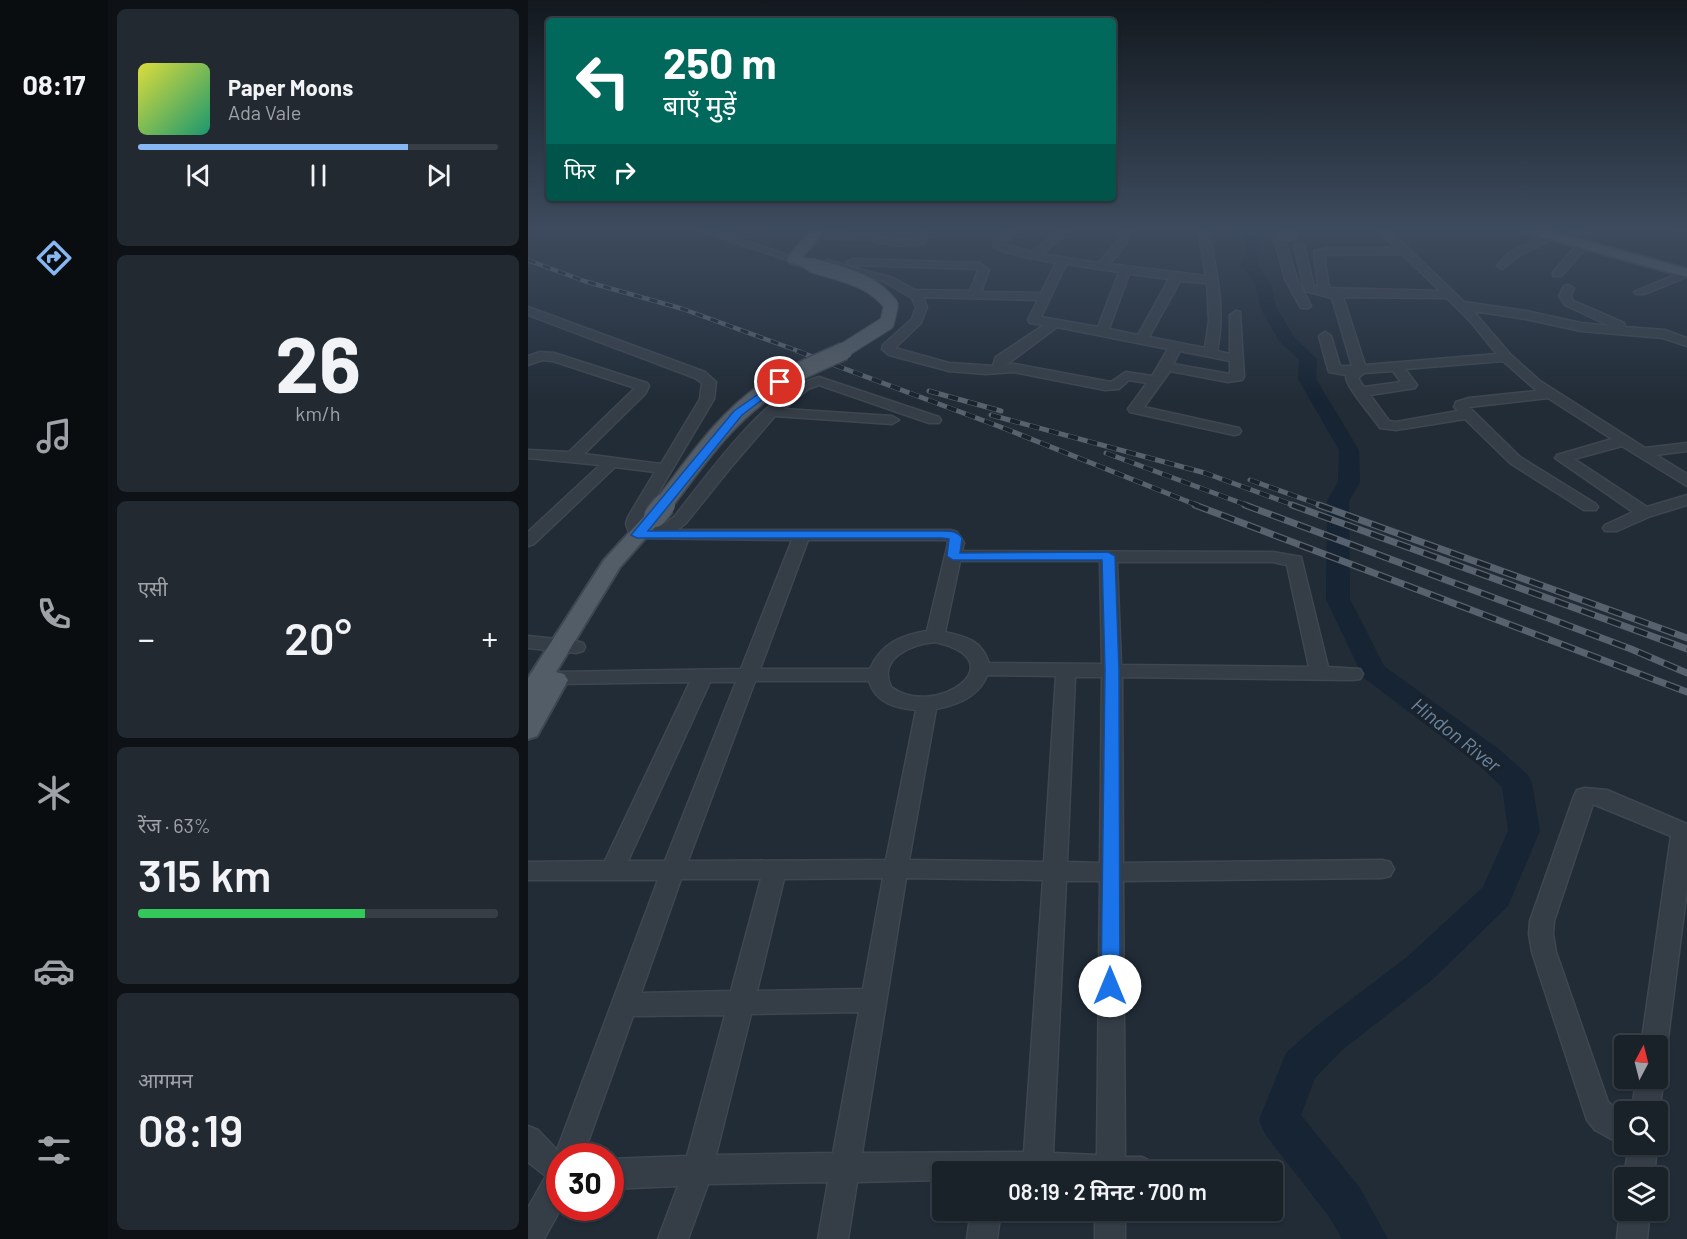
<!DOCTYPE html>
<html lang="hi">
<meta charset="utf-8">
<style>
:root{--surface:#192129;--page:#222931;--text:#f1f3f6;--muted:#9fa3a8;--line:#373e46;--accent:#86b7f2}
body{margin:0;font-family:Barlow,"Noto Sans Devanagari",sans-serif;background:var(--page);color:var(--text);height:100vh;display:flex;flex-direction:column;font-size:22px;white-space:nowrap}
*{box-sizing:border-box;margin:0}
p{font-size:20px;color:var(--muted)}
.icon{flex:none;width:33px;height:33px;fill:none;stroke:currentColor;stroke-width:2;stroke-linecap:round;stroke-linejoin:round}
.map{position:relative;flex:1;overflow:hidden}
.drawer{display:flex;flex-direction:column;gap:9px;padding:9px;background:#0e1217;width:420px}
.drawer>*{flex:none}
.guide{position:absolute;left:18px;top:18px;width:570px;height:183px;border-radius:6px;box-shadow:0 2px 4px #0004,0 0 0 2px var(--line);background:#00695c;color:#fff;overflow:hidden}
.needle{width:39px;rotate:7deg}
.tools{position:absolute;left:1086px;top:1035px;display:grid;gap:12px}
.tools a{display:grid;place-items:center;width:54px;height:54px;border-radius:6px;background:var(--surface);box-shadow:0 2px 4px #0004,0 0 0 2px var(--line);font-size:30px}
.speed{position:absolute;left:18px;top:1143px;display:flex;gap:12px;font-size:30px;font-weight:700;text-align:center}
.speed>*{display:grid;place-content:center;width:78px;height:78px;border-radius:50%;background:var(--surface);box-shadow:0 2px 4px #0004,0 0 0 2px var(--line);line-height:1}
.speed .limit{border:9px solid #d22;background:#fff;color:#111}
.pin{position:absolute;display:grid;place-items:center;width:51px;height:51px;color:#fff;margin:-26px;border:3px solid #fff;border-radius:50%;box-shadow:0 2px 6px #0007}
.me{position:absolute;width:66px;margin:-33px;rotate:0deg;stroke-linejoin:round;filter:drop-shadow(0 0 4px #0008)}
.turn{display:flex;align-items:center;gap:21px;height:126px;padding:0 18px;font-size:27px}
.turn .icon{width:78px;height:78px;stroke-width:2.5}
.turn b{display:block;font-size:42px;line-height:51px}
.then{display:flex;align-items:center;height:57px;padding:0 18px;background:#0003;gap:12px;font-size:22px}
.big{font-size:45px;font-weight:600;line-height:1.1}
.drawer .widget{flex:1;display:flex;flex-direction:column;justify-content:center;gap:9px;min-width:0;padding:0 21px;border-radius:9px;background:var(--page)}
.drawer .dial{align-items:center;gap:0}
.dial b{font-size:78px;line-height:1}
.song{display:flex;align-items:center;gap:18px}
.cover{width:72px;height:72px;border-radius:9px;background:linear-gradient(135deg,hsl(60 70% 55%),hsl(160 70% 35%))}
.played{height:6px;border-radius:3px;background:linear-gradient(90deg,var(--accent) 75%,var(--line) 75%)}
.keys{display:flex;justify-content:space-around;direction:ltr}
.heat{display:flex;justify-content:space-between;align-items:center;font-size:33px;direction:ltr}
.charge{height:9px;border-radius:4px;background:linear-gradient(90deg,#34c759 63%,var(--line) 0)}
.trip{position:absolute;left:404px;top:1161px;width:351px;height:60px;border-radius:6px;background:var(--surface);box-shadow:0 2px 4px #0004,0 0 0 2px var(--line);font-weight:600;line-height:60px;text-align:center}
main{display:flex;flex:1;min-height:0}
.tab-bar{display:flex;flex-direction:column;width:108px;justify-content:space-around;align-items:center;background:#0a0d10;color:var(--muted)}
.tab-bar .icon{width:42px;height:42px}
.tab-bar .on{color:var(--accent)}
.tab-bar b{font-size:27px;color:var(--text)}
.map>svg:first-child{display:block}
</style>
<main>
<nav class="tab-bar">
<b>08:17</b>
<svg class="icon on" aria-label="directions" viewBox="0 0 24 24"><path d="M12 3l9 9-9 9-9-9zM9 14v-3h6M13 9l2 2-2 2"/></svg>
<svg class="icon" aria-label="music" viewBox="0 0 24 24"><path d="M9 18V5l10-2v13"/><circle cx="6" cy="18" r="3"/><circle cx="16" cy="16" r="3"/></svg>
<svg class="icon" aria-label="phone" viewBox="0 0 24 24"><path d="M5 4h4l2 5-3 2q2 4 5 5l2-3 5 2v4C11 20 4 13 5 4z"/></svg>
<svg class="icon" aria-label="climate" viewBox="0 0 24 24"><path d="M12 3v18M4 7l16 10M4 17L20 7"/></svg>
<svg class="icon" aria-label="car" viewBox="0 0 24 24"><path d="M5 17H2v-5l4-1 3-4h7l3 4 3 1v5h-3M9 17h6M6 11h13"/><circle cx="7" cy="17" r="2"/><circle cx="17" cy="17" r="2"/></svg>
<svg class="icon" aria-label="filters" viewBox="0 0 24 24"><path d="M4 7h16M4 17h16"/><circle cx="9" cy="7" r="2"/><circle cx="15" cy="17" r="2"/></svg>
</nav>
<section class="drawer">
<div class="widget">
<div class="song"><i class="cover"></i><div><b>Paper Moons</b><p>Ada Vale</p></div></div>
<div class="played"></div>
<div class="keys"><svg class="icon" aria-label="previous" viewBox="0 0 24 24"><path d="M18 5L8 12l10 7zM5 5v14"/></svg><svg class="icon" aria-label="pause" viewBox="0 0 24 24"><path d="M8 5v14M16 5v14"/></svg><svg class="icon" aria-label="next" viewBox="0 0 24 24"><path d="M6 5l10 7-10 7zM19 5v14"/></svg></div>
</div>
<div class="widget dial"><b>26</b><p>km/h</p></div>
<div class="widget"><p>एसी</p>
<div class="heat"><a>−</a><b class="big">20°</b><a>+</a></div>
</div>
<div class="widget"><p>रेंज · 63%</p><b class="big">315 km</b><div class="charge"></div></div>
<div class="widget"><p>आगमन</p><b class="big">08:19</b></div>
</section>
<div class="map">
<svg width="1159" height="1239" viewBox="0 0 1159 1239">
<rect width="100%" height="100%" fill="#212c37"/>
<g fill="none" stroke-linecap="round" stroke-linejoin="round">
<path fill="#162433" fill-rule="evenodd" d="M716,228H730L732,250L729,265L743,284L748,307L767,338L789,359L788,379L831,450L832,482L821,501L822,599L856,666L972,750L1000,775L1004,783L1012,831L980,906L905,979L813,1051L787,1078L773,1115L832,1188L860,1239H814L802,1218L737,1134L731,1120L758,1053L787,1027L879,957L955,887L980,831L974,787L952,766L835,677L798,599L799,501L810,482L811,450L770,379L771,360L751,341L732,307L727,284L713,265L718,250Z"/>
<g stroke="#3e4751" stroke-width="3">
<g id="minor">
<path d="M165,228H180L271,259L266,262L262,261Z"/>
<path d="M393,228H403L396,243L372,246L340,240L293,238L288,235L293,232L340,234L372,240L388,239Z"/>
<path d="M482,228H493L476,244L504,252L531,229H539V233L514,254L570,263L589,242L592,228H602L599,243L581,264L678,276L670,228H680C688,270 698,308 689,351L702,354V315L708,311L712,312L716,377L714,380L700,382L642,371L616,407L711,428L713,431L711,434L706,435L602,412L600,409L619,383L601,380L591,389L577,390L486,372L458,374L421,371L361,355L354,349L355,345L384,319L388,307L384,298L357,282L294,263L299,260L365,278L387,290L442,291L450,271L448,269L324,265L319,262L324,259L451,263L461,270L453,292L513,293L528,263L491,256L466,248L467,239ZM538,264L591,272L570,327L513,317ZM601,274L641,279L610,335L581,329ZM652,281L679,283L681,321L677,348L621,337ZM395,297L510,300L500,320L502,323L516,325L468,357L465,366L421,363L367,348L393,323L399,307ZM529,327L640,349L624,376L598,372L583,382L486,364L478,365ZM652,351L702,361V374L645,364Z"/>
<path d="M757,228H767L768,239L757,241L769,279L783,306L781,308H773L757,279L746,238L758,234Z"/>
<path d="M848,228H859L936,302L998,311L1053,323L1082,326L1037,305L1031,296L1036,286L1040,285L1046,288L1043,296L1045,301L1096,323L1097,327L1137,330L1159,338V346L1135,338L1053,331L998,319L945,311L982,354L1012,381L1117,448L1159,443V451L1128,455L1159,474V486L1094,446L1046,459L1119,507L1159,495V505L1123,516L1089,531H1077L1075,528L1077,525L1105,512L1027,458L1029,455L1084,439L1020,398L941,407L992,457L1068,504L1070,507L1068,510H1056L982,463L937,419L868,430L852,428C844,416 816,385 818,375L801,372L800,369L791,336L797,332L803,336L812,366H824L804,298L777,291L766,246L771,243L776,246L786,286L790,287L786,251L800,248H868ZM874,254L912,291L801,288L796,255ZM815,297L919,298L942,321L969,354L837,365ZM975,361L1009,391L941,398L928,402L926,407L930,411L868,422L861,421L842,395L887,388L889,385L877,369ZM865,371L873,382L836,387L830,378L836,373Z"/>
<path d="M1043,228H1053L1050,238L1041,236Z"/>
<path d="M1149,228H1159V232L1150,230Z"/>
<path d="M1024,232L1028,233V237L989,257L974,269L969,266L981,253Z"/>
<path d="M1057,240L1062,243L1061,245L1033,276H1025V272L1053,241Z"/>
<path d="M1159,270V277L1116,294H1108L1106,292Z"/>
<path d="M0,307L177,372L188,382L186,399L116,517L114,524L116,530L138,523L146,517C181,474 238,390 291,377L411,417L413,420L411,423H401L291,385L280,389L256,409L364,416L371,420L364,424L247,416L203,467L158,523L149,530H423L429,532L436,543L434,551L745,552L773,557L800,667L832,669L835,674L832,679L825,680L594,677L595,863L854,860L862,862L866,869L862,876L854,878L595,881L597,1157H614L624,1162L628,1172H414V1180L329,1182L320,1239H290L300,1182L180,1184L160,1239H130L150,1186L82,1189V1159L159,1156L197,1015L105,1016L55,1156H32L33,1208L16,1239H0V1208L18,1176L0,1162V1126L10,1130L29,1150L130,880H0V862L77,861L162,682L29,684L22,683L19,678L22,673L29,672L213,669L264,540L103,538L98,524L100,517L127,472L87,467L6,544L0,546V532L72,465L0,458V450L41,452L107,388L25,361L14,360L0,365V356L12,352L26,353L119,383L121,386L117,394L56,454L133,464L172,399L174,383L167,378L0,315ZM280,540H418L420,543L399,631C373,635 353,644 342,669H232ZM432,561H572L574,664L461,663C453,640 439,637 417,632ZM589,562H745L759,565L781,667L593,665ZM407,642C491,661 407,720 363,687C349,658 384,644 407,642ZM459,675L528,676L516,862L381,860L408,709C429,705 451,697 459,675ZM547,677H574L572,863L539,862ZM227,681H341C348,703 367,708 388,710L358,860L160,861ZM182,682H208L137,861H100ZM355,878L335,989L229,991L256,879ZM378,878L515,880L496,1152L334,1153ZM153,879H233L203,991L113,993ZM538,881H572L569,1155L525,1153ZM331,1012L305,1153L188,1155L223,1014Z"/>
<path d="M0,636L48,641L55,643L57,647L55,651L48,653L0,648Z"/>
<path d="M1057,788L1079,790L1159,824V889L1139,1046L1135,1055L1130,1057V1046H1113L1143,836L1065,804L1026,921L1025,934L1028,952L1080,1102L1096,1116V1144H1100L1096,1146L1067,1130L1059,1120L1004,952L1001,934L1002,921L1046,796L1049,790Z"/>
<path d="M1130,1068L1136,1078L1130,1118V1112H1104L1108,1078H1130Z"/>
<path d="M1101,1144H1129L1126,1178H1096Z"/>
<path d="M1096,1199V1210H1122L1119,1239H1089L1092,1210Z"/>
<path d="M443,1210H473L469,1239H439Z"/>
<rect x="567" y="1210" width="30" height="29"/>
</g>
</g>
<g stroke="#3e4751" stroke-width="4">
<g id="major">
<path d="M285,228H298L274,257L290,265L288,268L283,269L261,262L259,259L261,256Z"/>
<path d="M990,228H1010L1159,269V277L992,231Z"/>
<path d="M127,510L134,512L137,516L92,567L28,672L36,674L40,680L9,736L0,739V678L76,560L120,512Z"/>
</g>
</g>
<use href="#minor" fill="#353e47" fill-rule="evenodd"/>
<use href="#major" fill="#535d67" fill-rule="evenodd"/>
<g stroke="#57626e" stroke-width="4.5">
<path id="rail-far2" d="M0,260L56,281L155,309L273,352"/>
</g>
<g stroke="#57626e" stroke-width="5">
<g id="rail-far1">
<path d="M269,351L478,429L671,506"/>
<path d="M401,391L473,411"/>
<path d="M463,415L677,473L768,506"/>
<path d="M578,453L721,506"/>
<path d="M722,480L795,506"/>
</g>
</g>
<g stroke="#57626e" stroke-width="7">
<g id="rail">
<path d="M667,505L1159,692"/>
<path d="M717,505L1103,649L1159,673"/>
<path d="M764,505L1159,649"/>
<path d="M791,505L1159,638"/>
</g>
</g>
<use href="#rail-far2" stroke="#1a232c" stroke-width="3" stroke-dasharray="8" stroke-linecap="butt"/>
<use href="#rail-far1" stroke="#1a232c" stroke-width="4" stroke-dasharray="10" stroke-linecap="butt"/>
<use href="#rail" stroke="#1a232c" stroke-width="4.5" stroke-dasharray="14" stroke-linecap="butt"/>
<g stroke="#3e4751" stroke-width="16" stroke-linecap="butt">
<path id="major-bridge-far2" d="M283,265C312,274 344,279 363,305L359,323L313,352"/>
</g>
<g stroke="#3e4751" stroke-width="20" stroke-linecap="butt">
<path id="major-bridge-far1" d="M134,506C166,465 195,420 238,391C262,374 290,363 316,351"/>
</g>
<g stroke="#3e4751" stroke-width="25" stroke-linecap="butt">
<path id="major-bridge" d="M127,516L136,505"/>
</g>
<use href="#major-bridge-far2" stroke="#535d67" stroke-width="14"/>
<use href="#major-bridge-far1" stroke="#535d67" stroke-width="17"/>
<use href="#major-bridge" stroke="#535d67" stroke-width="22"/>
</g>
<linearGradient id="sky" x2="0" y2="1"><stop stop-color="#12181e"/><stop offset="0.57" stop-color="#3d4b5e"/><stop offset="1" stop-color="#3d4b5e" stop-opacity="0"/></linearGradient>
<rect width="1159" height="401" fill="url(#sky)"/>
<path fill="#1a73e8" stroke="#114b97" stroke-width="1.5" d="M252,379L255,380V384L214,415L120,531H414C422,531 429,531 434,538L432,553L580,552L587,556L591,670L592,986L589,992L582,995L575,992L573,986L577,670L574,560H425L419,556L421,539L414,538H109L103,535L206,411Z"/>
<g text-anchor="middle" stroke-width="6" stroke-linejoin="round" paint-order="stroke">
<g font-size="20" font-style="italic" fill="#6a85a1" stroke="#1a232c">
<text transform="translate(928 735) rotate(38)" y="7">Hindon River</text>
</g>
</g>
</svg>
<div class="tools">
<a><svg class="needle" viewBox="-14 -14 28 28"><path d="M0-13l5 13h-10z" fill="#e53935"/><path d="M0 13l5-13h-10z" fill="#9fa3a8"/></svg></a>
<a><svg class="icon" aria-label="search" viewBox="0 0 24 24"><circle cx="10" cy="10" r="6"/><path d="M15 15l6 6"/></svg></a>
<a><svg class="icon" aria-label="layers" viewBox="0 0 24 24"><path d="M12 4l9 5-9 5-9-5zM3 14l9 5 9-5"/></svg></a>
</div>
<div class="speed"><div class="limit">30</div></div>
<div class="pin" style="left:252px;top:382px;background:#d93025"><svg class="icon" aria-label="arrive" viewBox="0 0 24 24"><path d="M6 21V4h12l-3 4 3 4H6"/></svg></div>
<svg class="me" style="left:582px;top:986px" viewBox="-20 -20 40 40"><circle r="19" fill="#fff"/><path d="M0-13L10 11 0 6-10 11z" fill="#1a73e8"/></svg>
<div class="trip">08:19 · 2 मिनट · 700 m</div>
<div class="guide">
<div class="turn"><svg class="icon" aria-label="left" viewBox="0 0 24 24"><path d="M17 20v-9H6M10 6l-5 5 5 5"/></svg><div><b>250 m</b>बाएँ मुड़ें</div></div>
<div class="then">फिर<svg class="icon" aria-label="right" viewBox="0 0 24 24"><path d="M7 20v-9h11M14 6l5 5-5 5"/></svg></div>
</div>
</div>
</main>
